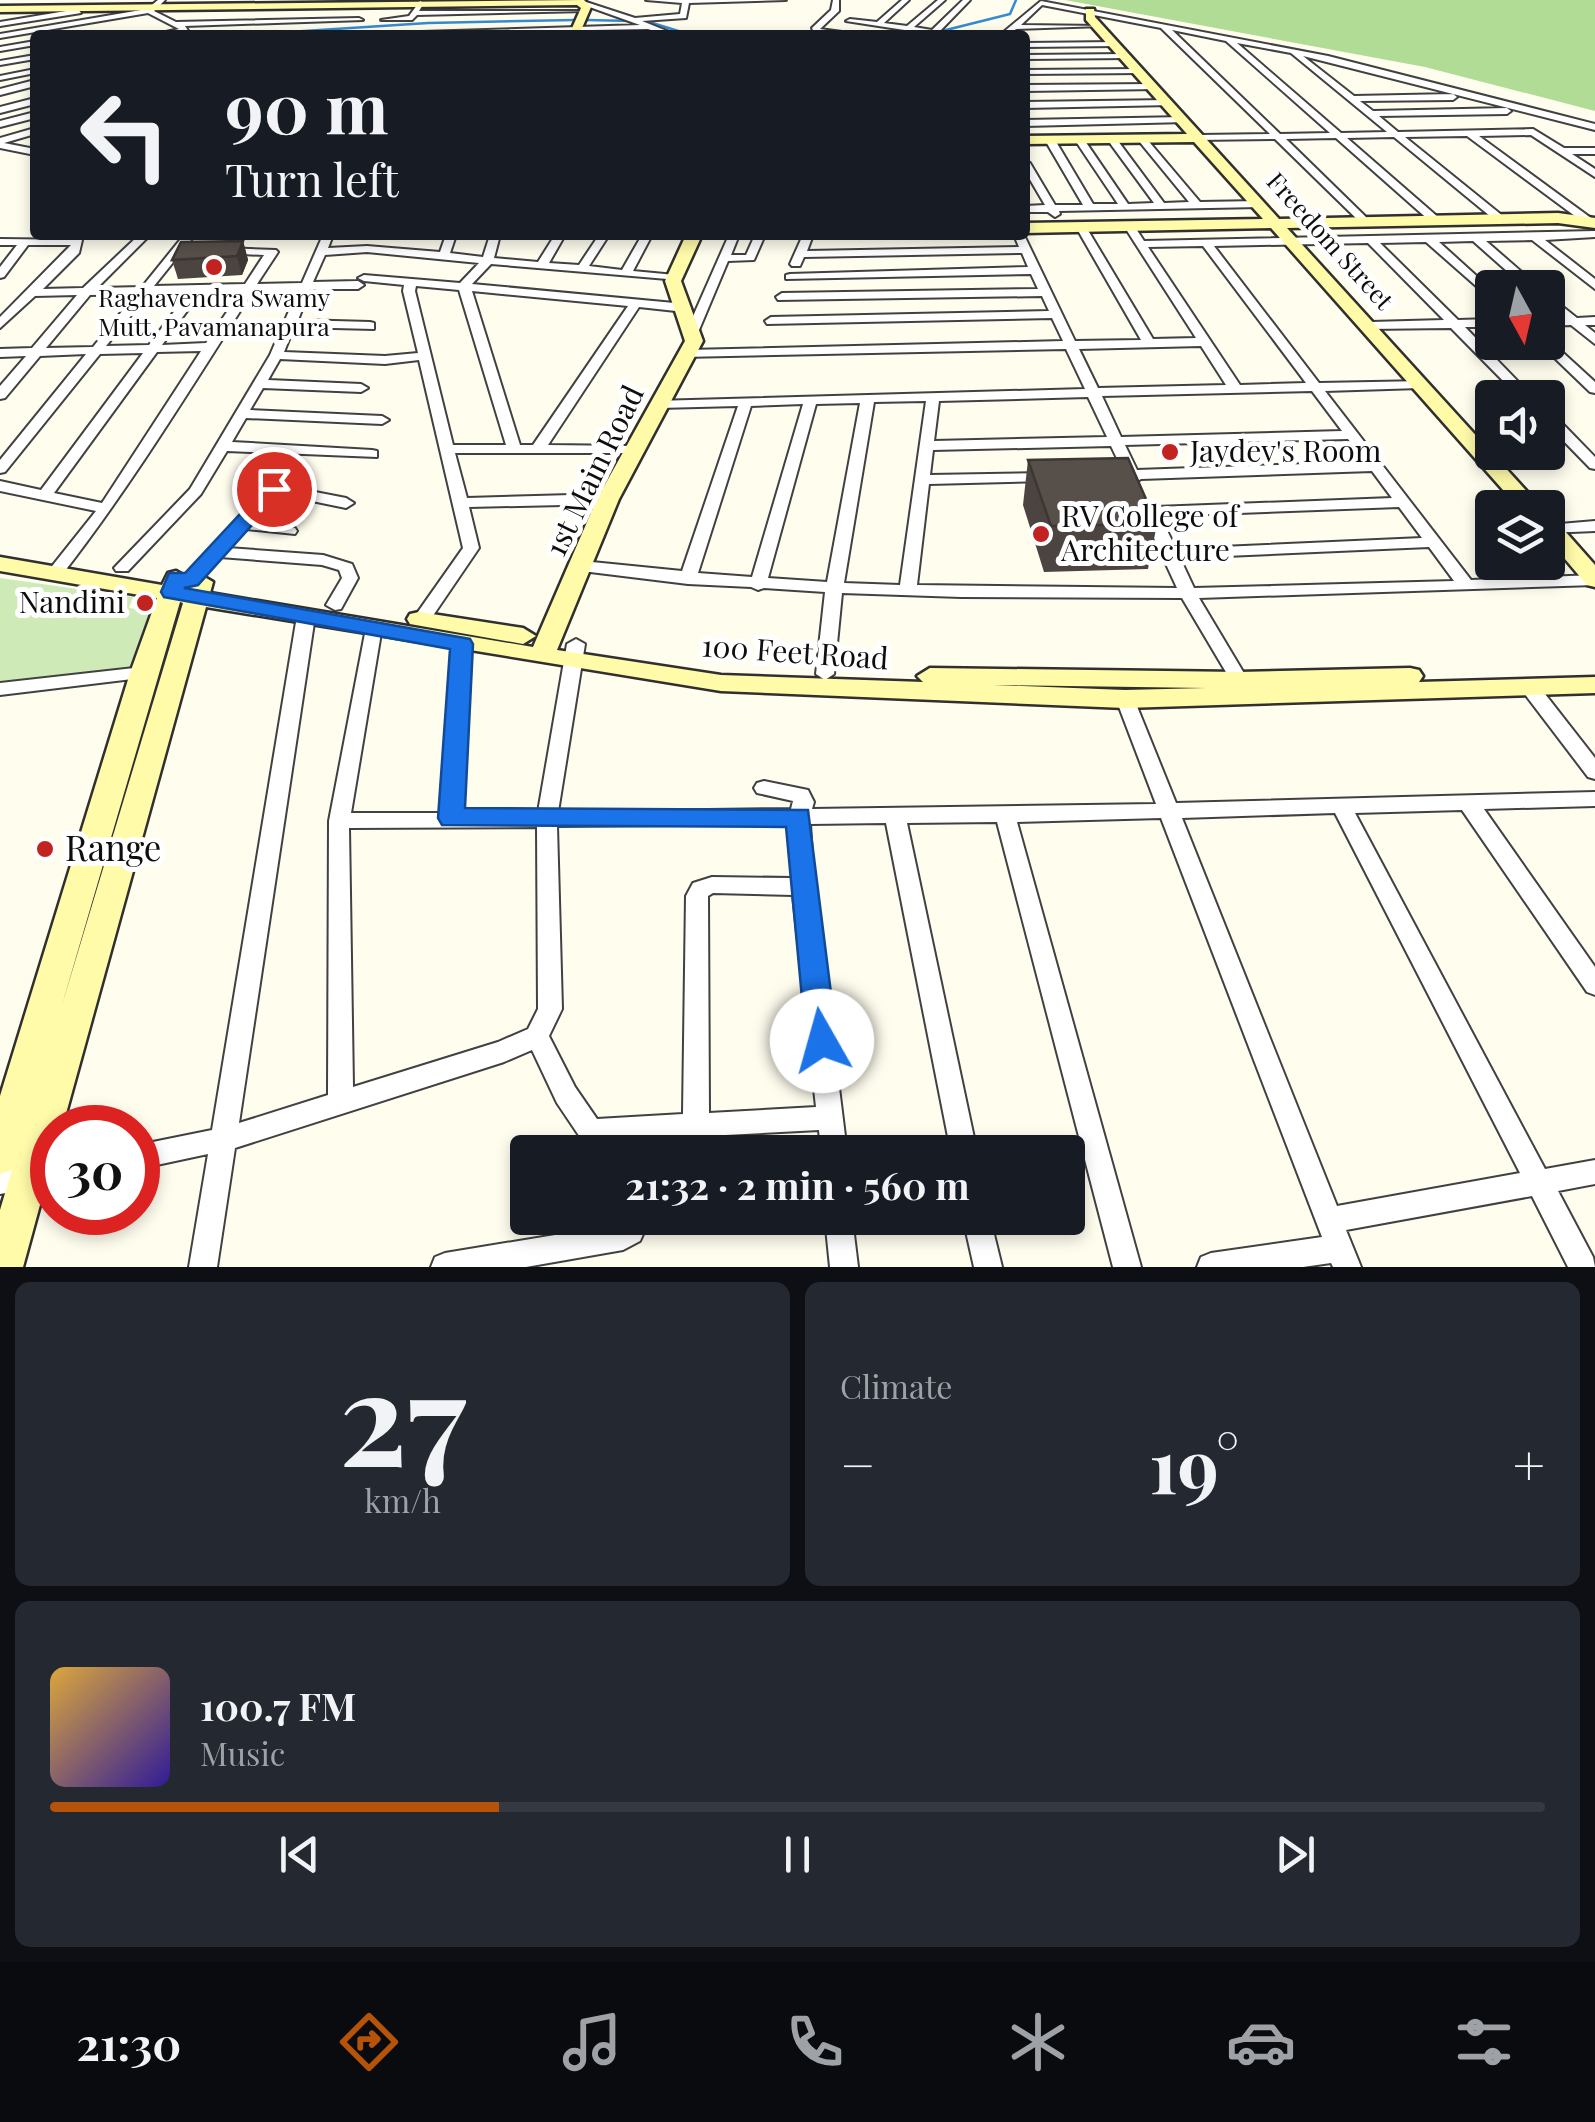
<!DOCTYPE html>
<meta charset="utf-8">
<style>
:root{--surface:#171b24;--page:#242831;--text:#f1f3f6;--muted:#9ea1a6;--line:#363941;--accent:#b45309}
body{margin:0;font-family:"Playfair Display",serif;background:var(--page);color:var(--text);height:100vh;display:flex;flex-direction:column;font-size:38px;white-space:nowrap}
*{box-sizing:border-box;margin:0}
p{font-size:32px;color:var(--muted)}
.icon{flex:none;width:55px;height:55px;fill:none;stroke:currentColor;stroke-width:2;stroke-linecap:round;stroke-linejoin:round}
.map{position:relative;height:1267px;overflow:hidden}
.sheet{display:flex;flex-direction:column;gap:15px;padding:15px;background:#0d0f14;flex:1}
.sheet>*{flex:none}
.top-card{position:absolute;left:30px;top:30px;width:1000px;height:210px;border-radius:10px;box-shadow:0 5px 15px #0003;background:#171b24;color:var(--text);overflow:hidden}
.needle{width:65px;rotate:172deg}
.fabs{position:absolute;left:1475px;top:270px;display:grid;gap:20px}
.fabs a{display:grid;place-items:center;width:90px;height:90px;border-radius:10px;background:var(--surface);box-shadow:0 5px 15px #0003;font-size:50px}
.speed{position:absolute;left:30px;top:1105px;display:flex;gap:20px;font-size:50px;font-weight:700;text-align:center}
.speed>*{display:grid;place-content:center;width:130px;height:130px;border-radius:50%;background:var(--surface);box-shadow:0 5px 15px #0003;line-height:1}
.speed .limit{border:15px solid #d22;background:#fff;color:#111}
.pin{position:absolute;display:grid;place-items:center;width:85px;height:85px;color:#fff;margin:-42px;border:5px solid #fff;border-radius:50%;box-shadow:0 2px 10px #0007}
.me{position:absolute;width:110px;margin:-55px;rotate:353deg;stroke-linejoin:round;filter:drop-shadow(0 0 8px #0008)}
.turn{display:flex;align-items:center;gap:35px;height:210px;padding:0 30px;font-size:45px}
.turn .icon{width:130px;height:130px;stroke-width:2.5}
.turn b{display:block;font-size:70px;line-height:85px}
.big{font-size:75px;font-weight:700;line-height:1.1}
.sheet .card{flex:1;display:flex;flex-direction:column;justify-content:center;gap:15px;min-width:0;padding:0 35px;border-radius:15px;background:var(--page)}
.sheet .dial{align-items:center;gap:0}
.dial b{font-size:130px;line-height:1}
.song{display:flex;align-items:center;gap:30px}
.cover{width:120px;height:120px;border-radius:15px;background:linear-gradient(135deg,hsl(40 70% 55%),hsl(250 70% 35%))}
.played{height:10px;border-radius:5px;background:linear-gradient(90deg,var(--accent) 30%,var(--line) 30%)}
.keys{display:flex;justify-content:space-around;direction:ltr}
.heat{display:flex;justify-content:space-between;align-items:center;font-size:55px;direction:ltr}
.sheet .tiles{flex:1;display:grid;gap:15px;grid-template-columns:1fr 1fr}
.card:last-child{grid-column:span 2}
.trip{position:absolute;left:510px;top:1135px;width:575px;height:100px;border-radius:10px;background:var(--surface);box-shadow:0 5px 15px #0003;font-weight:700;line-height:100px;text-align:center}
.dock{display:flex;height:160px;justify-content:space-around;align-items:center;background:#090b0e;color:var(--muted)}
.dock .icon{width:70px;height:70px}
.dock .current{color:var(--accent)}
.dock b{font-size:45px;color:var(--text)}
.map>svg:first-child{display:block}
</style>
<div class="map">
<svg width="1595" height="1267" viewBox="0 0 1595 1267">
<rect width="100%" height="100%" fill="#fffdee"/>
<path fill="#ceebb7" d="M0,578L133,597L129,608L150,611L128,670L0,684Z"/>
<path fill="#b1dc95" d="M1065,0H1595V111L1425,67Z"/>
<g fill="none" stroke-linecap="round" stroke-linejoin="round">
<g stroke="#368ad1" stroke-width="2.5">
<path d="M586,20L633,21"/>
<path d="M646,21L691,35"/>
<path d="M244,35L428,23L574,20"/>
<path d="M885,35H922"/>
<path d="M926,35L1010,14L1016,0"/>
<path d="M23,75L35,73"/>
</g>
<g stroke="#414141" stroke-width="4">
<g id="street">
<path d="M158,0H165L154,11L176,22L359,18L363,20L185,26L189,32L153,35L179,29L148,13L0,38V34L147,9Z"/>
<path d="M646,0H786L689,3L686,18L642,21L677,35H666L648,29L326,35L640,25L584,5L586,2L635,18L680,14L682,3Z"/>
<path d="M833,0H839V11L820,29L864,35H815L812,28L831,10Z"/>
<path d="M902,0H909L884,23L907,26L938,0H945L914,27L932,30L963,0H970L940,31L958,35H937L846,21L850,19L877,22Z"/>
<path d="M420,1L424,3L419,11H588L417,15L412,20H381L409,16Z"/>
<path d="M1041,1L1328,56L1595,124V130L1303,56L1354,96L1453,94L1457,97L1453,100L1360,101L1373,111L1507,108L1511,111L1507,114L1379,116L1398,132L1533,129L1564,148H1595V154H1572L1595,169V177L1531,135L1479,136L1595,221V225H1587L1467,136L1405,137L1504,217V221H1496L1394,137L1347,138L1439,218V222H1431L1336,138L1286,139L1370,221L1361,223L1275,139L1197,140V136L1200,135L1270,134L1161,28L1042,5L1021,25L1102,26L1016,29L1009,35H1000ZM1172,30L1226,41L1330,133L1280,134ZM1237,43L1291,53L1387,132L1341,133Z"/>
<path d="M78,9L81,13L0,26V22Z"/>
<path d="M35,41V45L0,51V47Z"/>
<path d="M1115,42L1118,46L1025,47V43Z"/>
<path d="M1126,54L1129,58L1025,59V55Z"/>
<path d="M35,55V59L0,65V61Z"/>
<path d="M35,69V73L0,80V76Z"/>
<path d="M1139,69L1142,73L1025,74V70Z"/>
<path d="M35,80V86L0,95V89Z"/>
<path d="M1154,84L1157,89L1025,91V85Z"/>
<path d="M35,98V104L0,113V107Z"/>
<path d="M1169,100L1172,105L1025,108V102Z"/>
<path d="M35,112V118L0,127V121Z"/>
<path d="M1184,117L1187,122L1025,126V120Z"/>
<path d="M35,128V134L4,143L35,149V155L0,148V138Z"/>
<path d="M1050,137L1055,140L1093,204H1118L1075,140L1080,137L1083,138L1128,204L1154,203L1107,139L1109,137H1115L1164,203L1189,202L1139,141V137H1145L1200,202L1260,201L1265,204L1260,207L1059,211L1060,214L1055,217L1048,212H1025V206L1045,205L1025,171V160L1030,163L1055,205H1083L1045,140Z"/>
<path d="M1081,224L1086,227L1153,339L1196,338L1124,226L1129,223L1133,224L1144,241L1595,231V237L1545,240L1595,279V289L1532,240L1486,241L1540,288H1526L1473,241L1439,242L1492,290V300L1426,242L1380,243L1458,320L1492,319V327H1465L1534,398H1520L1451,328L1367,329V323L1371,322L1444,320L1368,243L1214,246L1319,383L1425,381V387L1420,388L1325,391L1471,580L1595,575V585L1199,598L1248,680L1239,686L1233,684L1182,598L961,597L842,593L834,674L825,680L816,674L825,592L764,588L758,590L751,587L688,584L582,571L574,566L582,561L682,571L738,406L659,408L654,407V401L1085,389L1066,349L683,357V351L688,350L1063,341L1052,318L767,324L765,321L771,317L1049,311L1042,296L778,300L776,297L782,293L1038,289L1031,274L786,279V275L790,274L1028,267L1022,253L804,257L800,266H792L790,264L803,235H813L807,251L1019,247L1014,235H1024L1075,341L1141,340L1076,227ZM1203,246L1306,383L1240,385L1148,247ZM1201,346L1226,385L1098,388L1079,349ZM1312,391L1342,431L1121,437L1102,396ZM1088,397L1107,437L934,441L939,401ZM926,401L900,585L844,583L874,402ZM860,403L827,582L768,578L816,404ZM803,404L752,577L698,573L751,406ZM1348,439L1365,462L1137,470L1125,445ZM1111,446L1123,471L1117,475L1134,483L1141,479L1372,471L1392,498L1156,507L1153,504H1143L1142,512L1177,588L917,585L929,484L1048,481L1055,477L1048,473L930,475L933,450ZM1399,507L1422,538L1176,549L1160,516ZM1429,547L1454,581L1194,588L1180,558Z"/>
<path d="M139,235H150L97,288L142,287L184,235H195L154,286L245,284L264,255L221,253L219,251L225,248L276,250L278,252L257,284L302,283L323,235H333L328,248L367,246L440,252L446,235H456L450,253L483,257L490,235H500L494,258L538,262L555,235H565L549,263L579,265L599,235H609L589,266L622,270L642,235H652L633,271L675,275L681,278L679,280L491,264L472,284L685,304L691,308L685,312L639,307L548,445L632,446L637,447V453H455L467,498L608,494L616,499L608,504L469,507L479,548L428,623L422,624L413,619L463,548L419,360L385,364L280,359L268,380L361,384L368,388L361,392L263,388L250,410L382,416L389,420L382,424L246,418L232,442L372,450L377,451V457L227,451L201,494L128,571H116L114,568L190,489L270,355L298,290L253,291C192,386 132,485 61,576H49L47,573L49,570L96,511L0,491V481L41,490L143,353L100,354L5,472L0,473V460L86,354L40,356L5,398L0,399V386L26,356L0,357V349L32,348L77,295L35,296L0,328V317L71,245H28L4,277L0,278V267L17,245H0V239L82,240L79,253L43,289L83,288ZM367,252L479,263L460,283L364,275L358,278L364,281L404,285L403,291L418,353L385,356L284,352L294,327L374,329V323L370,322L298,320L310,289H358L364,285L358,281L313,282L325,255ZM416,286L459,290L506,445H453L415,291ZM241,291L206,343L162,345L201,292ZM472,291L628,306L533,445H520ZM188,293L149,345L106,346L149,294ZM136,294L93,347L46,348L90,295ZM201,351L102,503L54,493L157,352Z"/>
<path d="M729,235H739L731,255H746L755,235H765L754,260L728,261L699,330L689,333L687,330Z"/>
<path d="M1548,295L1577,318L1595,317V325H1585L1595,333V344L1571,325L1548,326V318H1562L1548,305Z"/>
<path d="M1548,339L1595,382V393L1590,392L1538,342H1548Z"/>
<path d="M1548,413L1553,414L1595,457V469L1590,468L1548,425Z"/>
<path d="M274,484L346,498L354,503L346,508L278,494L253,521L295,528L297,531L295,534L246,529L228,548L323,555L352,564L358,578L341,609L335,610L326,605L342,578L339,570L322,565L220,557L196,584L190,585L182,580L269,486Z"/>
<path d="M1595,521V531L1548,533V525Z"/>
<path d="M306,611L315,616L239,1123L328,1095L329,821L367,623L373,622L382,627L351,813H441L453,644L462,639L471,644L462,812H538L567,644L576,639L585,644L558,812L791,809L793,801L757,793L754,788L757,783L764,781L808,790L814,802L812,809L1156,804L1116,699L1125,693L1134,699L1176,803L1595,792V806L1484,809L1595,967V995L1587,992L1462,810L1355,813L1545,1169L1595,1160V1184L1558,1191L1593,1257L1595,1267H1568L1532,1196L1346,1230L1361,1267H1333L1331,1263L1303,1267H1197L1201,1257L1211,1253L1322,1237L1161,818L1017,822L1141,1267H1113L997,822L907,823L977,1152H951L886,823L810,824L814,887L847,1152H821L819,1130L612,1141L617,1152H590L557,1103L532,1050L504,1062L235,1148L217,1267H189L208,1154L138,1169V1145L212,1130L297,616ZM1335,813L1520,1173L1337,1206L1182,818ZM789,824L792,878L712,877L693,883L686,896L683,1114L597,1119L575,1087L549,1036L562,1009L557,826ZM537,827L538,1009L528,1029L498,1042L353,1087L349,828ZM713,893L793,895L816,1107L709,1113L708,896Z"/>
<path d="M143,667L149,669L152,673L149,677L0,695V683Z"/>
<path d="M1531,683L1538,685L1595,758V779L1588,777L1524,693L1522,689Z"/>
<path d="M52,1161V1185L0,1194V1170Z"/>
<path d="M616,1218H643L644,1232L640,1241L623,1250L526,1267H431L435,1257L445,1253L616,1225Z"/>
<path d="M825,1218H852L858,1267H830Z"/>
<path d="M963,1218H990L1002,1267H974Z"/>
</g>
</g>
<g stroke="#303030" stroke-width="5">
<g id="secondary">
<path d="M584,0L591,7L579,35H569L581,8L577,5L0,12V6Z"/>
<path d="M1086,9H1094L1095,17L1279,219L1558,213L1595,218V228L1558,223L1287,228L1542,508H1519L1271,228L1025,233V223L1263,219L1194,142L1025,144V136L1187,134L1086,20Z"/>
<path d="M686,235H702L681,281L703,341L619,499L557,650L721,675L923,682L917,676L930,668L1239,672L1410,668L1419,670L1423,676L1419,682L1595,677V693L1125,708L721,691L206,607L62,1128H52V1161L23,1267H0V1210L12,1170L0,1174V1096L130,673L157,598L0,571V557L162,585L168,573L176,571L188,578L187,589L193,577L201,575L213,582L210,593L533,647L597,499L685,341L665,281ZM180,602L183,603L62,1005ZM993,685L1206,688L1125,690Z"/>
<path d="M1548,519L1556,521L1595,565V587L1587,585L1548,539Z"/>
<path d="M419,612L523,628L536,636L523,644L410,624L407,619L410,614Z"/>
</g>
</g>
<use href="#street" fill="#fff" fill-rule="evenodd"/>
<use href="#secondary" fill="#fffba9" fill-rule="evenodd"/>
</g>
<g fill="#4b4440">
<path d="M243,241L248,260L242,275L178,279L172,260Z"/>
<path d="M1028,460L1157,524L1148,569L1044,572L1023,505Z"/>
</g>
<path fill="#3d3734" d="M243,241L248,260L242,275L237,256Z"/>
<g fill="#574f4a" stroke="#3d3734" stroke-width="2.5">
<path d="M243,241L237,256L172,260L181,242Z"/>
<path d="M1128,458L1157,524L1051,526L1028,460Z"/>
</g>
<path fill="#1a73e8" stroke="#114b97" stroke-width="2.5" d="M274,483L281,485V493L198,585L184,588L470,639L473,644L465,808L808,810L837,1041L833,1050L822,1054L810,1050L806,1041L786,827L442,825L438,818L450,649L164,597L161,592L169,573H185L267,485Z"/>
<g fill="#c22321" stroke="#fff" stroke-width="4">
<circle cx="214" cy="267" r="10"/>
<circle cx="1170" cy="452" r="10"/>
<circle cx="1041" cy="534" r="10"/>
<circle cx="145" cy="603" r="10"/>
<circle cx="45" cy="849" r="10"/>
</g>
<g text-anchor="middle" stroke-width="10" stroke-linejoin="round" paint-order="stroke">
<g font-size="25" fill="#0e0e0e" stroke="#fff">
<text transform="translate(1330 241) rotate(48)" y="9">Freedom Street</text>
</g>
<g font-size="25" fill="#0e0e0e" stroke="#fff">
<text x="214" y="307">Raghavendra Swamy<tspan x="214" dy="29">Mutt, Pavamanapura</tspan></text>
</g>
<g font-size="30" fill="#0e0e0e" stroke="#fff" text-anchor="start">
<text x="1190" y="462">Jaydev's Room</text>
<text x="1061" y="527">RV College of<tspan x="1061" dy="34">Architecture</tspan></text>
<text x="125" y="613" text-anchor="end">Nandini</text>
</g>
<g font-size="30" fill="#0e0e0e" stroke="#fff">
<text transform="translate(595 471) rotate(-64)" y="10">1st Main Road</text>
<text transform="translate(795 653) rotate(4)" y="10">100 Feet Road</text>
</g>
<g font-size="35" fill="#0e0e0e" stroke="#fff" text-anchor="start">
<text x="65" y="861">Range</text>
</g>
</g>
</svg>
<div class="fabs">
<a><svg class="needle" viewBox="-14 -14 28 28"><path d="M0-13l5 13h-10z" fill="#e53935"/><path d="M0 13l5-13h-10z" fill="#9ea1a6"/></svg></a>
<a><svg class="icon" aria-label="sound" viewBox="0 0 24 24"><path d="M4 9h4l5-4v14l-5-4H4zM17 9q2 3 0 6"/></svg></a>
<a><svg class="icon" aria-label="layers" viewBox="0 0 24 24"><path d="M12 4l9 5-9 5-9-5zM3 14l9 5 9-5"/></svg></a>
</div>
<div class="speed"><div class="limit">30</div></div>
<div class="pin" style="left:274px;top:489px;background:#d93025"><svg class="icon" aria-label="arrive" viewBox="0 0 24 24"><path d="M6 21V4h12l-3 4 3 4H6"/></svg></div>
<svg class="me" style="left:822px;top:1041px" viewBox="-20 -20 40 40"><circle r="19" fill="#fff"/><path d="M0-13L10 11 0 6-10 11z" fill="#1a73e8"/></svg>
<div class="trip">21:32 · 2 min · 560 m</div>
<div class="top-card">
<div class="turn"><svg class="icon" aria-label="left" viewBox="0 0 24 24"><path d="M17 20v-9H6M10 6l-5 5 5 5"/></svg><div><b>90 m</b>Turn left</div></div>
</div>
</div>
<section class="sheet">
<div class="tiles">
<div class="card dial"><b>27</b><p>km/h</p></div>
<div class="card"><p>Climate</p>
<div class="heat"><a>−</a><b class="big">19°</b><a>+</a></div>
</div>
<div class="card">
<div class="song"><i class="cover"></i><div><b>100.7 FM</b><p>Music</p></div></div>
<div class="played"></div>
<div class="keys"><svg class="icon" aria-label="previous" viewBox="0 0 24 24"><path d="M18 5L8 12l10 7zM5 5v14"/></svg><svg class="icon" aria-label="pause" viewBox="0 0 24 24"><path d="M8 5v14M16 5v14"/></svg><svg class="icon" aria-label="next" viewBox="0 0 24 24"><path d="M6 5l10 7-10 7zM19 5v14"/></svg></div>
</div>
</div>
</section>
<nav class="dock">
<b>21:30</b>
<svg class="icon current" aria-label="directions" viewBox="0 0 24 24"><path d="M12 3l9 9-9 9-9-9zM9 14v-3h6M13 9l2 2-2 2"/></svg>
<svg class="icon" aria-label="music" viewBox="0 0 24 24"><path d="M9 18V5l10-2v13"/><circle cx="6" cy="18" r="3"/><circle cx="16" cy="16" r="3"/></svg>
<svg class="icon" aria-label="phone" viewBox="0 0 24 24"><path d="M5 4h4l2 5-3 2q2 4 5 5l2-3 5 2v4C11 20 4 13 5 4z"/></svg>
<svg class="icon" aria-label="climate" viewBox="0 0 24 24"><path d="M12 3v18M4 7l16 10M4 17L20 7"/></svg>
<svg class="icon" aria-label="car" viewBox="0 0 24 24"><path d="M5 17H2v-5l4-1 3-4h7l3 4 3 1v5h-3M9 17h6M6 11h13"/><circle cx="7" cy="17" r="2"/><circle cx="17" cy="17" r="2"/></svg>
<svg class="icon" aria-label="filters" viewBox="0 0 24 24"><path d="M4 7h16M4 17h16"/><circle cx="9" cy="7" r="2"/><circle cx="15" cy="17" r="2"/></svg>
</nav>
